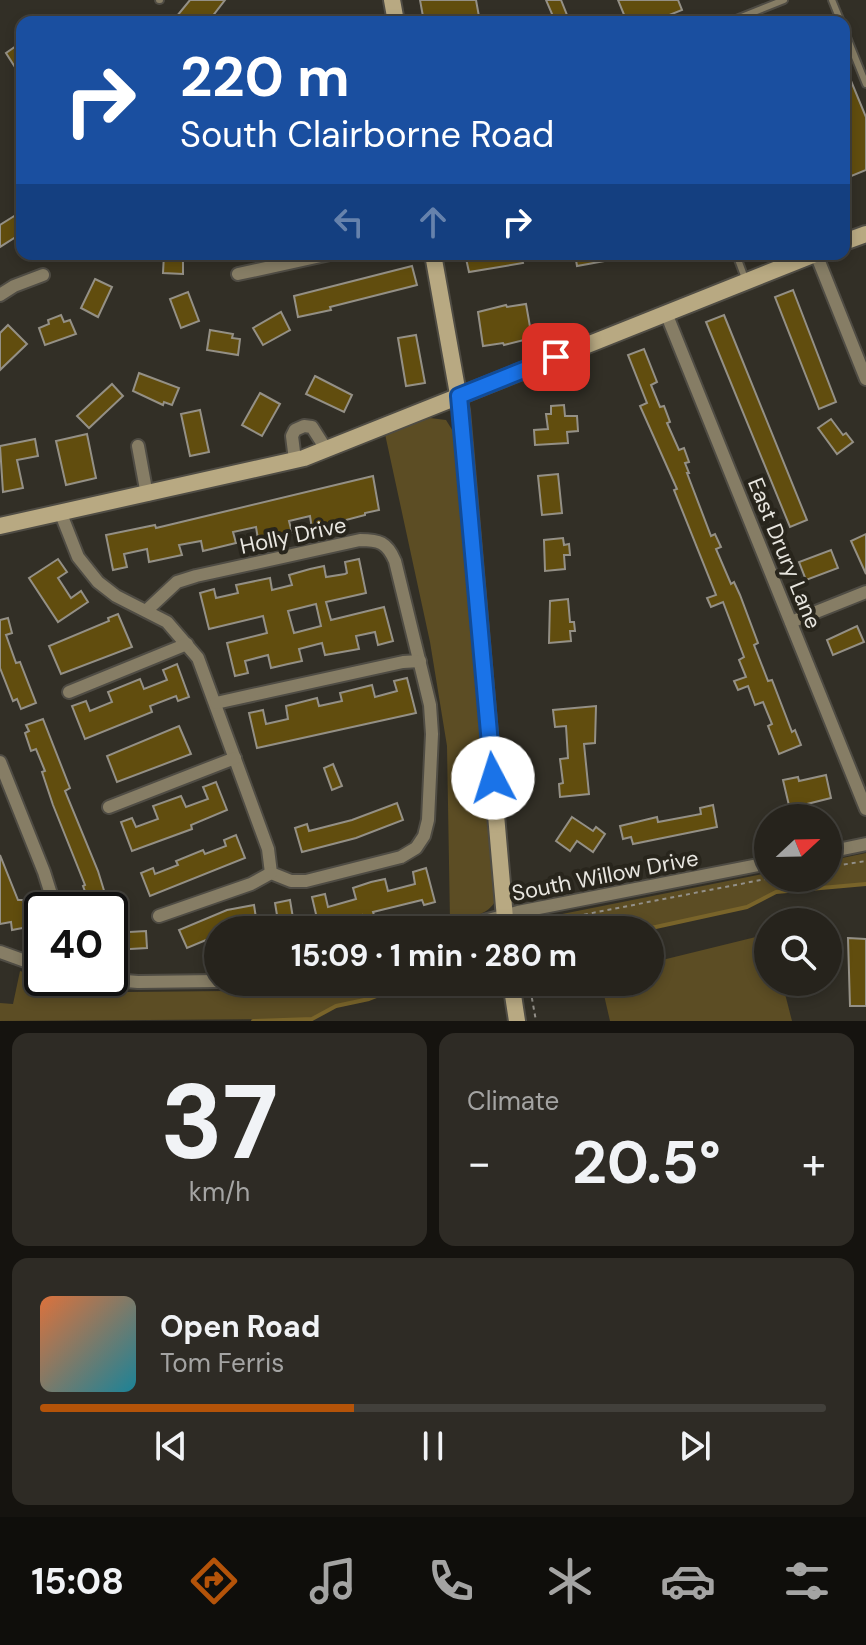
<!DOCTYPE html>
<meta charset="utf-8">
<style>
:root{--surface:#26231c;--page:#2e2b25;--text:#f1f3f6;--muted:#a4a4a3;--line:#42403b;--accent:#b45309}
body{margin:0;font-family:"DM Sans",sans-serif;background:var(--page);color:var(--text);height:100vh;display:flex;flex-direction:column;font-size:30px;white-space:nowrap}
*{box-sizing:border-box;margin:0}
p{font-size:26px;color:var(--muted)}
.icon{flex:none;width:44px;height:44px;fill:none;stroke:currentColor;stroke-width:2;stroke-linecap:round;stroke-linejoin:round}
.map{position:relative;height:1021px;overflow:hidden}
.details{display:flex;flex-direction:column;gap:12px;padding:12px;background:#15130f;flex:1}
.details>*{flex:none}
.guide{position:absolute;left:16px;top:16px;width:834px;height:244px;border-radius:16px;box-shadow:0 4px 12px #0003,0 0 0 2px var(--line);background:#1a4fa0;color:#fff;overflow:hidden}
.needle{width:52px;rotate:68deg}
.buttons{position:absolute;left:754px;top:804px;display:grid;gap:16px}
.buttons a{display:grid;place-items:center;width:88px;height:88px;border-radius:50%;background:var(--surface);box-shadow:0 4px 12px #0003,0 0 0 2px var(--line);font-size:40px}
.speed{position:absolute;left:24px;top:892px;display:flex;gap:16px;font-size:40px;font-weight:700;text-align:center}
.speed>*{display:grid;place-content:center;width:104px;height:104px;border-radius:50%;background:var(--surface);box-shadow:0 4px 12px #0003,0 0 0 2px var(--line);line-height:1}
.speed .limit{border:4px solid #111;border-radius:12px;background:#fff;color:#111}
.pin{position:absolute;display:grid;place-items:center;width:68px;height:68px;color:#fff;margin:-34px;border-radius:16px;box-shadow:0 4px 12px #0006}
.me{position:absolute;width:88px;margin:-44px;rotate:355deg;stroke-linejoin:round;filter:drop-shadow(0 0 6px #0008)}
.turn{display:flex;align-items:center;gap:28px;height:168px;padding:0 32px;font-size:36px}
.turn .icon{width:104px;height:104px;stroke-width:2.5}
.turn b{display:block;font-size:56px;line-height:68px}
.lanes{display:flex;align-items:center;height:76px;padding:0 32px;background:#0003;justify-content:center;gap:40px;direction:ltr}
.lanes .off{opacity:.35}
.big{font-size:60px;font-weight:700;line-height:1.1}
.details .widget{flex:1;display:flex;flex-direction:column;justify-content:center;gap:12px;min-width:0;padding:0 28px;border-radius:16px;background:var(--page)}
.details .dial{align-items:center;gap:0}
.dial b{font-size:104px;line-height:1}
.song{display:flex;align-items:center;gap:24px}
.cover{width:96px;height:96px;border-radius:12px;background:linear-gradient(135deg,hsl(20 70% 55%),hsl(190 70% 35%))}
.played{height:8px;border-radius:4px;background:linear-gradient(90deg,var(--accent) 40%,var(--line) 40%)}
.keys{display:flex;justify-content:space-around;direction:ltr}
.heat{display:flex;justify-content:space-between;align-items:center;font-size:44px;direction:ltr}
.details .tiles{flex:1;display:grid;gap:12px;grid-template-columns:1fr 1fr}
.widget:last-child{grid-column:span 2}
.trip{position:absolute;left:204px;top:916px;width:460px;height:80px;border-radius:40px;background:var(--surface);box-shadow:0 4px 12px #0003,0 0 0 2px var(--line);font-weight:700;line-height:80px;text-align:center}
.tabs{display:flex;height:128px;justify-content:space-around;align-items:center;background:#0f0e0b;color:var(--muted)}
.tabs .icon{width:56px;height:56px}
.tabs .active{color:var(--accent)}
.tabs b{font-size:36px;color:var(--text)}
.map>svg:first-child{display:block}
</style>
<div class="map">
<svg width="866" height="1021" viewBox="0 0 866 1021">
<rect width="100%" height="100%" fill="#322f26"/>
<g fill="#5c4d24">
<path d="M430,418L446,420L456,436L496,899C489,917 467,917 450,921L447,746L430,642L385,434Z"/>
<path d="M866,853V884L776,892L746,907L642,930H516L520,924L527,921L768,873V878H828V861Z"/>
<path d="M768,934V982H782L792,1021H610L601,982H650V963Z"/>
<path d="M20,971L59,983L93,990L129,992L227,991L288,982H436L405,985L369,999L336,1006L312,1019L0,1021V1003L13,1004Z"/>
</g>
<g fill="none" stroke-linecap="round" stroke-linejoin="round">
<g stroke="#79642a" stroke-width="4">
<path d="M642,930L747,907L776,892L866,884"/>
<path d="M253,1021L312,1019L336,1006L369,999L405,985L436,982"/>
</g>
</g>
<g fill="#614d0e" stroke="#949086" stroke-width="2" fill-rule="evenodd">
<path d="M190,0H225L208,22H172Z"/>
<path d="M420,0H476L480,22H424Z"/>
<path d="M546,0H561L567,15L555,21Z"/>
<path d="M618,0H678L682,10L652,22H627Z"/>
<path d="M22,42V78L6,53Z"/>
<path d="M844,64L866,117V170L849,177L844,164Z"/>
<path d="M19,213L22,217V233L0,247V225Z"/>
<path d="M164,254H183V274L163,273Z"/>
<path d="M465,254H521L523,263L469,272Z"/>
<path d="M575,254H616V259L577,266Z"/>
<path d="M412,266L417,285L330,307L331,310L298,317L294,296Z"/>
<path d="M95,279L112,287L98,317L81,308Z"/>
<path d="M793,290L836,402L819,409L775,297Z"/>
<path d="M188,292L199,321L181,328L170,299Z"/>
<path d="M526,304L532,338L504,345L503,343L483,346L478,312L506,305L507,307Z"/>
<path d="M281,312L290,330L263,345L253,328Z"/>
<path d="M61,315L64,322L70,320L76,334L45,345L39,328L49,324L48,320Z"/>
<path d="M724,315L807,520L790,527L706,322Z"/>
<path d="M8,325L27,344L0,370V333Z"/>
<path d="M210,330L233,334L232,338L240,339L238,355L207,350Z"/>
<path d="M416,335L425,383L406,386L398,338Z"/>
<path d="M644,349L657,382L651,385L660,407L664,406L670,422L667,423L679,450L684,448L689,462L685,463L689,473H687L711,536L715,534L721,547L716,549L731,584L734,582L740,595L758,643L754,645L768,681L772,680L792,732L795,730L801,745L779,754L768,726L772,724L763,702L755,705L748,686L738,690L734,681L746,677L739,660L744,657L723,602L711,607L707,598L716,595L674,490L677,489L640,406L647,403L628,355Z"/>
<path d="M139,373L179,388L172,405L164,402L163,405L133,391Z"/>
<path d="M315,376L352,395L344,412L306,394Z"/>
<path d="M112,384L123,396L89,428L77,416Z"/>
<path d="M260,393L280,404L262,436L242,425Z"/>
<path d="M564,405L565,416H577L578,431L567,432L568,443L535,445L534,430L548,429L546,414H551V406Z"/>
<path d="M200,410L209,452L190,456L181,414Z"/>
<path d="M831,419L843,435L846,433L853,442L837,454L818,428Z"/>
<path d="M87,434L96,478L66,485L56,441Z"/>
<path d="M35,439L38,456L17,460L23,488L3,492L0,446Z"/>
<path d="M558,474L562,513L542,515L538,476Z"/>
<path d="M373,476L379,510L365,513V515L312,529L310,516L289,521L292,533L258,539L256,527L233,532L236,543L203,551L201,541L179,545L182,555L149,562L147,549L124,554L127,567L113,570L106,535L155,525L156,528Z"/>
<path d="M866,534V574L851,541Z"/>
<path d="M563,538L564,545L569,544L570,555H564L565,569L545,571L544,540Z"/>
<path d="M831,550L838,568L806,580L799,562Z"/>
<path d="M58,559L67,572L58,578L71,598L81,591L88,602L58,622L29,578Z"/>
<path d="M359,559L366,593L326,602L331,620L384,607L393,641L378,645L375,632L356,636L359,649L325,655L322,643L299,649L302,661L288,664L271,668L268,655L245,661L248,673L235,676L227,643L267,633L263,616L209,629L200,593L214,589L216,598L238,593L236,585L270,578L272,590L292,585L289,575L310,569L324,566L326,577L345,574L347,573L345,562ZM316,604L321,626L294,633L288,611Z"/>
<path d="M568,599L570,622H574L575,631H570L571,641L549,643L550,601Z"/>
<path d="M118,614L132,647L61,674L49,646L109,621L108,618Z"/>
<path d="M8,618L12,633L6,635L16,663L20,662L36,703L21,709L17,699L13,701L0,668V620Z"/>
<path d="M857,626L864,642L833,655L827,640Z"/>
<path d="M177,664L189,697L178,701L176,696L150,706L152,712L85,739L72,706L86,701L90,711L112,702L108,692L140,679L144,689L167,680L163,670Z"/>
<path d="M407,678L416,713L257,748L249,713L263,710L266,724L288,719L286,706L317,698L319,706L342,701L340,693L372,685L375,697L397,691L394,681Z"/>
<path d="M596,706L595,743L584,744L589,794L560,797L559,784L563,783L560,759L568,758L566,726L555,727L553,710Z"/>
<path d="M43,719L70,788L65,791L98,871L110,910H92L83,886L85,885L53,805L42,772L45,771L36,749L31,751L25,733L29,731L26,725Z"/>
<path d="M179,726L191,754L117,782L107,756Z"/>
<path d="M333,764L342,786L332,790L324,768Z"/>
<path d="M826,775L831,798L803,805L805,810L791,814L783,780L798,777L799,781Z"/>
<path d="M216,782L227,810L191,825L192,829L132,851L121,822L132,818L136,827L158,819L153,806L181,796L186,807L208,799L203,787Z"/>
<path d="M397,803L403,820L356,838L302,852L295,828L307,824L309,831L352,820Z"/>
<path d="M713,805L717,827L633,844L631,837L623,839L620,826L657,817L658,822L701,814L700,808Z"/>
<path d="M572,817L593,831L596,827L605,834L593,852L577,841L570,851L556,841Z"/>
<path d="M236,835L245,858L150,896L141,873L153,868L155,874L178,865L176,861L203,850L205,854L226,846L224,840Z"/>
<path d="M0,855L18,900H23L28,927L12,930L11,922L0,924Z"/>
<path d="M426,868L435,902L424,905L422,900L373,912L375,918L363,921L362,915L319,927L312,897L325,894L328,907L356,899L353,888L371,882L385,879L388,891L415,884L413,872Z"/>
<path d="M290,900L295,930H218V935L187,948L179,930L227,910L254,905L256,918L277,915L275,903Z"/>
<path d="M146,931L147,948L113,950L112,933Z"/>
<path d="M848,938L866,939V1006H850Z"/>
</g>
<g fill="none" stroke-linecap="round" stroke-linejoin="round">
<g stroke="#4f4c44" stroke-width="10">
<g id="lane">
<path d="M159,0H160"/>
<path d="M832,0L841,22"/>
<path d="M729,22L784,0"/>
<path d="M844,30L866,84"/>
<path d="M736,254L746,281"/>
</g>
</g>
<g stroke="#4f4c44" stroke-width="16">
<g id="street">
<path d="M816,254L866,379"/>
<path d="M238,274L330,254"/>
<path d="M0,295L14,286L43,275"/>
<path d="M666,313L866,809"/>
<path d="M138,446L147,495"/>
<path d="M295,460L292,436L295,430L304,426L312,427L326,449"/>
<path d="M61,514L78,557L98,582L116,596L167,622L198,658L268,849L271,873L291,881H306L401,857L416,848L424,836L428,820L432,734L430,705L395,561C387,542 379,540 360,540L196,576L177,582L146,611"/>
<path d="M791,622L866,592"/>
<path d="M69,692L187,644"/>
<path d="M216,703L403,662L420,661"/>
<path d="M0,762L44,872L56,910"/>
<path d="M109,807L235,758"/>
<path d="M828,852L866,844"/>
<path d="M159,916L251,884L271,873"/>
<path d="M450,930L518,912L768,863"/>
<path d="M0,952L42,967"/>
<path d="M88,978L138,982L218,981"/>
</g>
</g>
<g stroke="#4f4c44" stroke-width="20">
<g id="secondary">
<path d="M392,0L396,22"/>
<path d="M844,242L866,234"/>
<path d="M433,254L461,411L506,930"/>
<path d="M0,526L304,458L815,254"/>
<path d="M511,982L517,1021"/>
</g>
</g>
<g stroke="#939089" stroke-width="2" stroke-dasharray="4 4" stroke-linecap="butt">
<path d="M828,867L866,861"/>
<path d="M523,930L526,926L771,878"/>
<path d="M529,982L536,1021"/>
</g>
<use href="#lane" stroke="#867d65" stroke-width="6"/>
<use href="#street" stroke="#867d65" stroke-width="12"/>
<use href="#secondary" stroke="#b8a982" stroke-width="16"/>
</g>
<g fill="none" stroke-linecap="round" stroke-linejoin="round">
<g stroke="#114b97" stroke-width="20">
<path id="route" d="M493,778L459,396L556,357"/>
</g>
<use href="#route" stroke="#1a73e8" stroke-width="14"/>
</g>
<g text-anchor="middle" stroke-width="8" stroke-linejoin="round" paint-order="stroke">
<g font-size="22" fill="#e8e6e0" stroke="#28251c">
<text transform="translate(293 535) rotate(-12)" y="8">Holly Drive</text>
<text transform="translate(785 553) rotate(68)" y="8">East Drury Lane</text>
<text transform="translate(605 875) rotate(-11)" y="8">South Willow Drive</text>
</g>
</g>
</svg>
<div class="buttons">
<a><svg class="needle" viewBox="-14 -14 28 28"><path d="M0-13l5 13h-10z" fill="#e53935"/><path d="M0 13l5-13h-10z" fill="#a4a4a3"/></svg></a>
<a><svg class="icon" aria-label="search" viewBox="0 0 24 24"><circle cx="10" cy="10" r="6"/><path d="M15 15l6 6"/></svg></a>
</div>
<div class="speed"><div class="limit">40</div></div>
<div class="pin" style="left:556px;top:357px;background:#d93025"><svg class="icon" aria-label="arrive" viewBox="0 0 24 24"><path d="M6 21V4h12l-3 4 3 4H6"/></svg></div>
<svg class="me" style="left:493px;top:778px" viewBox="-20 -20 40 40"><circle r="19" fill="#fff"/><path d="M0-13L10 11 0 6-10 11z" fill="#1a73e8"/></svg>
<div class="trip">15:09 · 1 min · 280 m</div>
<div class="guide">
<div class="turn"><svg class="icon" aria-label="right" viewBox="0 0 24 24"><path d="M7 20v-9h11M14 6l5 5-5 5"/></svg><div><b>220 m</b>South Clairborne Road</div></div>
<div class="lanes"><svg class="icon off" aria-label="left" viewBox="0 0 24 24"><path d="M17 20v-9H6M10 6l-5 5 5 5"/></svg><svg class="icon off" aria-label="ahead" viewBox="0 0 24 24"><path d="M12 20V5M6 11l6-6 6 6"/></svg><svg class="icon" aria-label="right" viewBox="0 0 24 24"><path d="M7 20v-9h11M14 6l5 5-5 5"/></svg></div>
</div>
</div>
<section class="details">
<div class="tiles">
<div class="widget dial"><b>37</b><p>km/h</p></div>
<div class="widget"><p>Climate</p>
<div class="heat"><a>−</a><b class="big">20.5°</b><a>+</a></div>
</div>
<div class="widget">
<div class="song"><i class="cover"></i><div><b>Open Road</b><p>Tom Ferris</p></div></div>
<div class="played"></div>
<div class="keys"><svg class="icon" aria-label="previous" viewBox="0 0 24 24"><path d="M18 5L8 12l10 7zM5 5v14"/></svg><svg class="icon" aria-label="pause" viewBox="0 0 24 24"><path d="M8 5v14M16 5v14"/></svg><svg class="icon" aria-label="next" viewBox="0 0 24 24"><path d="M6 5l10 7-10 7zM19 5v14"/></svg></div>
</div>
</div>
</section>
<nav class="tabs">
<b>15:08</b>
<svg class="icon active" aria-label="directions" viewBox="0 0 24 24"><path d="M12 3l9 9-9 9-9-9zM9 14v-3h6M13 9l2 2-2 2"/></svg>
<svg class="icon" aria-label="music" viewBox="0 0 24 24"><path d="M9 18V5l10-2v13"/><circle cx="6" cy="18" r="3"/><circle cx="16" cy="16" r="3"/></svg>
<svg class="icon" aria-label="phone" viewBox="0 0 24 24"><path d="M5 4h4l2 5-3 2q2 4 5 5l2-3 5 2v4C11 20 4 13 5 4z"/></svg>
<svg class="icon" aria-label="climate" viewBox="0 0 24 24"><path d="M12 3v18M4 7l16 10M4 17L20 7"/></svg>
<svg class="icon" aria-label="car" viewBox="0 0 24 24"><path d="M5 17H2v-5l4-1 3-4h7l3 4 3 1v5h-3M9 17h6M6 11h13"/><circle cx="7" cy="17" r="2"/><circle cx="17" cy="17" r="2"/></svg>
<svg class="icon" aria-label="filters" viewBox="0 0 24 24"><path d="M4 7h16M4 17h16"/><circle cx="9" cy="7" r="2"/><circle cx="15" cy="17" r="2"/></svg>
</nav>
